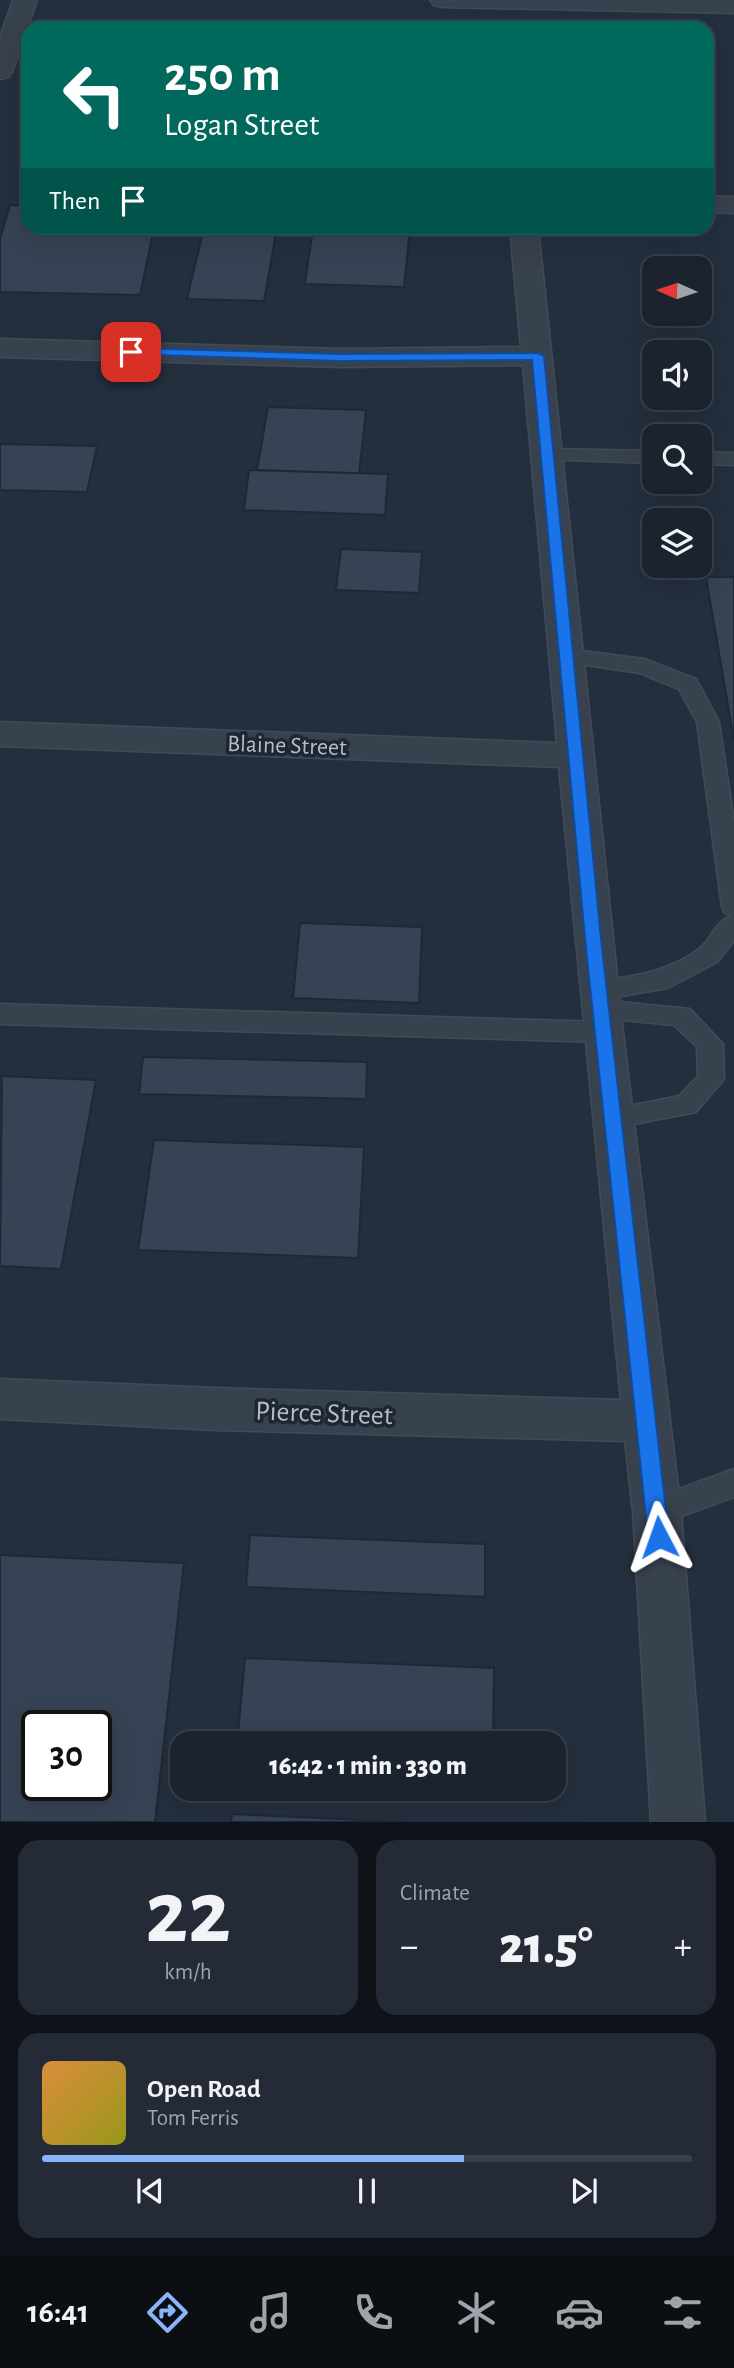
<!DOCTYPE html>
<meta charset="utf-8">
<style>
:root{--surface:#1b232e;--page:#242b36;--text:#f1f3f6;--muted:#a0a4aa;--line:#39404a;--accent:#8ab4f8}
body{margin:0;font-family:"Alegreya Sans",sans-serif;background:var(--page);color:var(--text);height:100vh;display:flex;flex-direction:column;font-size:26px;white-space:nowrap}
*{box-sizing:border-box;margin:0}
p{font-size:23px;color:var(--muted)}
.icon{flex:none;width:38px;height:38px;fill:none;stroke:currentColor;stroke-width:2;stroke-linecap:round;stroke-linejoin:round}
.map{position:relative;height:1822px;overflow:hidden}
.drawer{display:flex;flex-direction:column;gap:18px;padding:18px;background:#0f1319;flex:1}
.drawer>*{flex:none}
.top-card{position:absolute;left:21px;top:21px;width:693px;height:214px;border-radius:21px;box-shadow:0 7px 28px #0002,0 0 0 2px var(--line);background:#00695c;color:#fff;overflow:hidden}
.needle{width:46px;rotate:273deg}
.tools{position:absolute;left:642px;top:256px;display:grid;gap:14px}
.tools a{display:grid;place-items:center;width:70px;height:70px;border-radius:14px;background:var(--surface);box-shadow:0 7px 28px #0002,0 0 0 2px var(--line);font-size:35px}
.speed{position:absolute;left:21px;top:1710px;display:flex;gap:14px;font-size:35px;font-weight:700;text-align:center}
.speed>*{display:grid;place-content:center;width:91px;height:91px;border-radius:50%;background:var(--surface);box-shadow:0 7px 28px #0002,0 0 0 2px var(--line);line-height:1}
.speed .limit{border:4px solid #111;border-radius:10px;background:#fff;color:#111}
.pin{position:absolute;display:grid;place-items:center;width:60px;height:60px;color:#fff;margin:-30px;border-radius:14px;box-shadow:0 4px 10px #0006}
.me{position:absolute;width:77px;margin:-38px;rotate:356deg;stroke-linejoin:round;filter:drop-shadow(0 0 5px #0008)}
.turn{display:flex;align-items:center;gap:24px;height:147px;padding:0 28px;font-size:32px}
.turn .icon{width:91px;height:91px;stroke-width:2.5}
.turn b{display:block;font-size:49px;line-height:60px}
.then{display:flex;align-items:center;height:66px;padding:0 28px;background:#0003;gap:14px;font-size:26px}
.big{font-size:52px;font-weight:800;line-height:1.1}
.drawer .widget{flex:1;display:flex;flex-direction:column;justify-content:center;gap:10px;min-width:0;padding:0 24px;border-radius:21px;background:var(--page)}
.drawer .dial{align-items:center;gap:0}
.dial b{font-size:91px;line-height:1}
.song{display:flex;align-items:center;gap:21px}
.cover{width:84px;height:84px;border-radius:10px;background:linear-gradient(135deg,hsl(30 70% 55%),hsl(60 70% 35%))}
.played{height:7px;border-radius:4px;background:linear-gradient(90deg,var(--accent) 65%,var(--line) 65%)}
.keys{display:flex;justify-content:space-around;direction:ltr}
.heat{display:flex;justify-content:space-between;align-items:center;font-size:38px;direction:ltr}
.drawer .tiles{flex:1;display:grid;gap:18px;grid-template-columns:1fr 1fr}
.widget:last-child{grid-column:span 2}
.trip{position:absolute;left:170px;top:1731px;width:396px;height:70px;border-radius:21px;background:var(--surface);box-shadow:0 7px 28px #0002,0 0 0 2px var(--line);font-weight:800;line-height:70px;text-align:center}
.menu{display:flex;height:112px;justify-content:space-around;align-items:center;background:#0b0e12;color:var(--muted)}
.menu .icon{width:49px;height:49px}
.menu .current{color:var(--accent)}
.menu b{font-size:32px;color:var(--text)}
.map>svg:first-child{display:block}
</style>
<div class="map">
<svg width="734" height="1822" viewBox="0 0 734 1822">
<rect width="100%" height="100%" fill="#242f3e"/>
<g fill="#364354" stroke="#1f2835" stroke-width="2" fill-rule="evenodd">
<path d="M10,205L28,206V228H154L140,295L0,292V239Z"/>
<path d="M204,228H277L264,301L187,299Z"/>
<path d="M313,228H410L404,287L305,284Z"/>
<path d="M268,407L366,410L359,474L257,470Z"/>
<path d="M0,444L97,446L87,492L0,490Z"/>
<path d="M249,470L388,474L385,515L244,510Z"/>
<path d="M341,549L422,552L419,593L336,590Z"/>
<path d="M706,577H734V741Z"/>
<path d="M300,923L422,927L419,1003L293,998Z"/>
<path d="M143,1057L367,1062L366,1099L139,1094Z"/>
<path d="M2,1076L96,1080L61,1269L0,1266Z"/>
<path d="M154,1140L364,1147L358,1258L138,1250Z"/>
<path d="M250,1535L485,1544V1597L246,1587Z"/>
<path d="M0,1555L184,1563L155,1822H0ZM37,1726H96V1785H37Z"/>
<path d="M245,1658L494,1668L493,1743L238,1733Z"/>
<path d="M232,1814L403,1822H231Z"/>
</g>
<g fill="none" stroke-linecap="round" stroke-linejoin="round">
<g stroke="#414a57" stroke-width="3">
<g id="lane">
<path d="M547,449L654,451V463L540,459L537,455L540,451Z"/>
<path d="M700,452L734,453V465L700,464Z"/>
<path d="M567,649L644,659L696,679L719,722L734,823V941L717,962L668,988L598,1000L589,998L585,991L589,984L598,982C633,976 668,972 698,950C711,940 716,920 733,915L725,913L722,907L697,722L679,689L640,673L559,661L556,656Z"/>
<path d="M600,1000L690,1009L723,1044L724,1079L696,1112L613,1128L604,1125L600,1118L604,1111L679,1096L698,1076L697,1047L674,1025L591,1017L587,1010L591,1003Z"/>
<path d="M0,1004L603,1022L612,1025L616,1032L612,1039L603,1042L0,1024Z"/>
<path d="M734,1469V1497L657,1525L646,1521L642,1511L646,1501Z"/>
</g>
</g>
<g stroke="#414a57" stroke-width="3">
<g id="street">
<path d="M13,0H37L12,72L9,77L0,79V38Z"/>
<path d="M430,0H734V13L442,7L434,5Z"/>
<path d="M707,196L734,197V213L707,212Z"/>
<path d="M510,228H538L623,1032L681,1511L705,1822H651L633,1511L625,1441L215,1430L0,1419V1379L215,1388L621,1400L559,767L0,746V722L557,743L523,365L340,367L0,357V339L340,349L521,347Z"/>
</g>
</g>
<use href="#lane" fill="#38414e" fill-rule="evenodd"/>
<use href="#street" fill="#38414e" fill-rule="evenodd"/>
</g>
<path fill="#1a73e8" stroke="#114b97" stroke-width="2" d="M131,348L340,354L538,353L544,356L601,939L669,1537L666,1543L659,1546L651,1543L648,1537L585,939L532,360L340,361L127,354V349Z"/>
<g text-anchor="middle" stroke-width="7" stroke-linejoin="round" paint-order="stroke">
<g font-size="24" fill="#b4bcc9" stroke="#1d2633">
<text transform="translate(287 745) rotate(2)" y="8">Blaine Street</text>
</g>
<g font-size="28" fill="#b4bcc9" stroke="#1d2633">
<text transform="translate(324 1412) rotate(2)" y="10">Pierce Street</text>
</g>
</g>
</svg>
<div class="tools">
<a><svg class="needle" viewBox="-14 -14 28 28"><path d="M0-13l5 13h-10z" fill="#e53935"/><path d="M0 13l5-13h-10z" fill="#a0a4aa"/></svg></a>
<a><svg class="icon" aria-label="sound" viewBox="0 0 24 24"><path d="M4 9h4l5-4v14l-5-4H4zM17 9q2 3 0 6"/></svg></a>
<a><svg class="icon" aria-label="search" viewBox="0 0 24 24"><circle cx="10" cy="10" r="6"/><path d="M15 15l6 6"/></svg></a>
<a><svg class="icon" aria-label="layers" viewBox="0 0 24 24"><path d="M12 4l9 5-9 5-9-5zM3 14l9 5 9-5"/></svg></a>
</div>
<div class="speed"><div class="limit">30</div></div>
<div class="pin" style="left:131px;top:352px;background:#d93025"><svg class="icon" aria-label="arrive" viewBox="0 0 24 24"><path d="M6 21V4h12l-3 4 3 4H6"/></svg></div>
<svg class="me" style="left:659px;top:1537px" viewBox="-20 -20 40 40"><path d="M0-17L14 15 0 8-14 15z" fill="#1a73e8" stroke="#fff" stroke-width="4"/></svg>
<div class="trip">16:42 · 1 min · 330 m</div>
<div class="top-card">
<div class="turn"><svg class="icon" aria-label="left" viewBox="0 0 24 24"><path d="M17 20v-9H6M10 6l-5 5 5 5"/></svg><div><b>250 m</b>Logan Street</div></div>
<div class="then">Then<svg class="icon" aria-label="arrive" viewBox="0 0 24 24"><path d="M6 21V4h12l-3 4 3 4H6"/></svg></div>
</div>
</div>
<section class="drawer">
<div class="tiles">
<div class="widget dial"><b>22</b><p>km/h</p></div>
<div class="widget"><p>Climate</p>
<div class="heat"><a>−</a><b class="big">21.5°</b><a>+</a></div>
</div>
<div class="widget">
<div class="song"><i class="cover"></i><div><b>Open Road</b><p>Tom Ferris</p></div></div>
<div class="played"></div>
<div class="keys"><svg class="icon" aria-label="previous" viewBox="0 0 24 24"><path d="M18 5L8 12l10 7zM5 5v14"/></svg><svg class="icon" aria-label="pause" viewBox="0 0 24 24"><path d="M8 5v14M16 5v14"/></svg><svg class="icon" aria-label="next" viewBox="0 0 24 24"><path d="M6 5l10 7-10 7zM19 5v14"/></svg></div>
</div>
</div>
</section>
<nav class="menu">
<b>16:41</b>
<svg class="icon current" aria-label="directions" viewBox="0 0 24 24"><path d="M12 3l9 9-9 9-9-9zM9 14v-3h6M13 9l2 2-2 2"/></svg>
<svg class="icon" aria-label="music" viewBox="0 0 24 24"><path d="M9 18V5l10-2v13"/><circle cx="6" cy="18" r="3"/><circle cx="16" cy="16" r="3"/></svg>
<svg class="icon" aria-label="phone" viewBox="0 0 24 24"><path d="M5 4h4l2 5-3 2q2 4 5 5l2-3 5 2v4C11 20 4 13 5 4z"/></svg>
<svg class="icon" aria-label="climate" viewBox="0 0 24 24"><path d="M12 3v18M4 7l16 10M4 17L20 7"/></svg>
<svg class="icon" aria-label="car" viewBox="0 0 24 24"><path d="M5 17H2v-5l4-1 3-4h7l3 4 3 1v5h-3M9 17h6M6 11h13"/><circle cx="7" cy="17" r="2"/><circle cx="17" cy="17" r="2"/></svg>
<svg class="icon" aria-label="filters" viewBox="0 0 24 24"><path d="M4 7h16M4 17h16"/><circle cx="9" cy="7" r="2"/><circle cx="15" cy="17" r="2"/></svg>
</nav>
